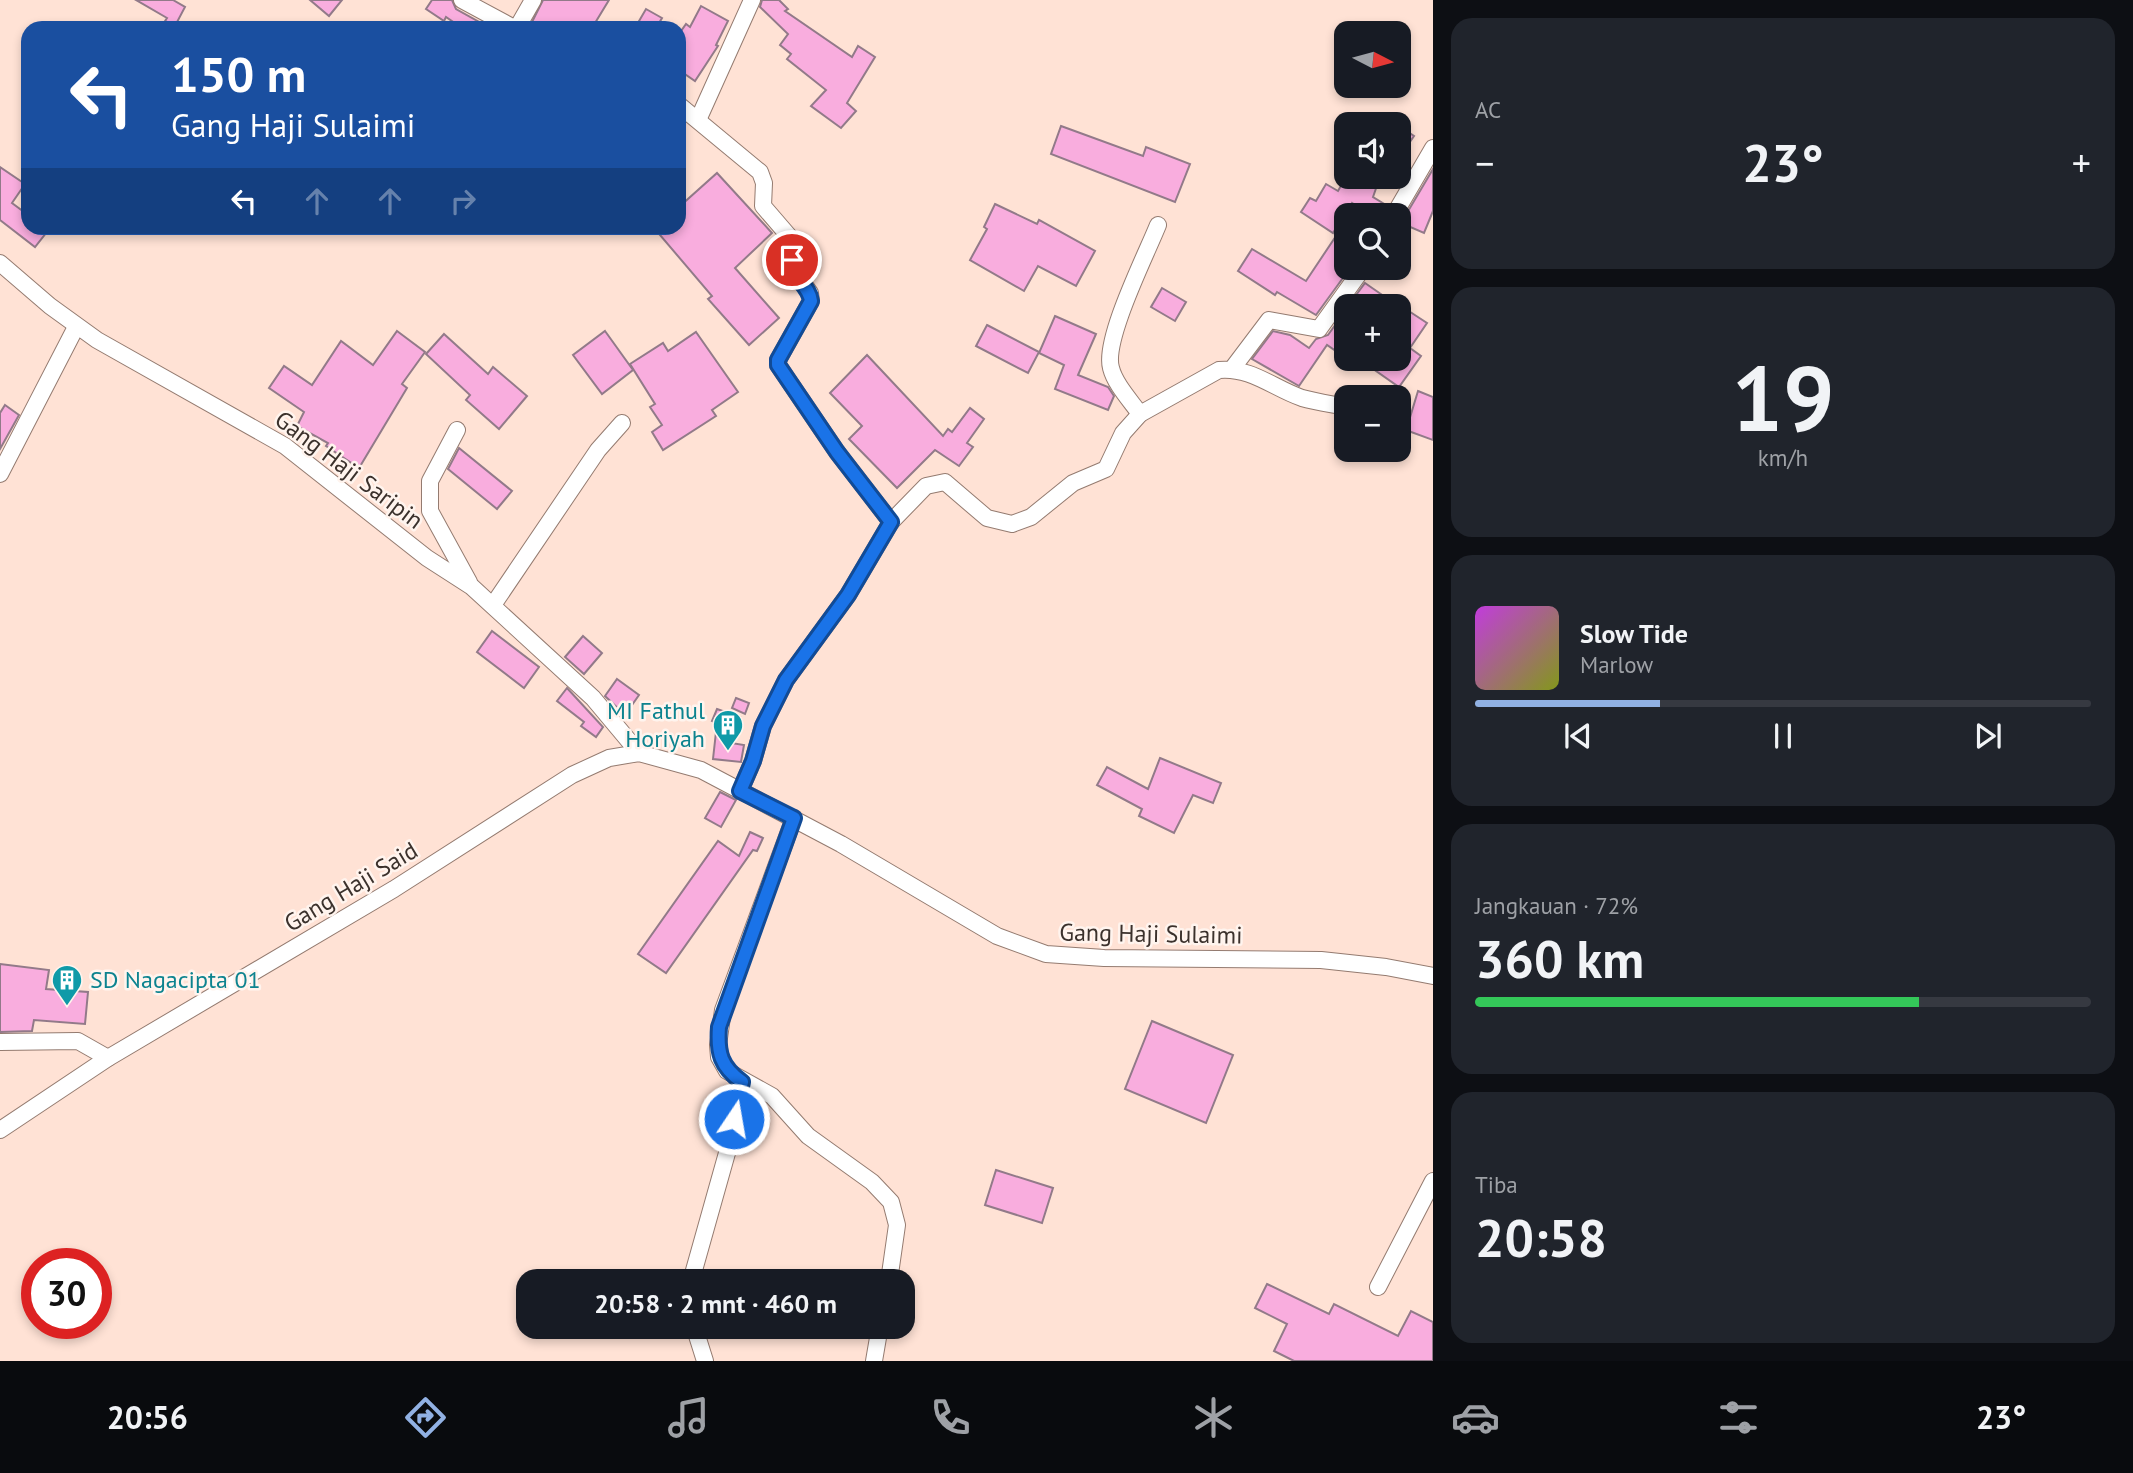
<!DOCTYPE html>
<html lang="id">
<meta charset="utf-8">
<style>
:root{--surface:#171b24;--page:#20242c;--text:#f1f3f6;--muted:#9ea1a6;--line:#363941;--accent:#91b1e3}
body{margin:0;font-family:"PT Sans",sans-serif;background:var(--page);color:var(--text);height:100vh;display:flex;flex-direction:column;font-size:26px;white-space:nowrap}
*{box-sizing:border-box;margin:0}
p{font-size:23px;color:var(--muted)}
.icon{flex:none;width:38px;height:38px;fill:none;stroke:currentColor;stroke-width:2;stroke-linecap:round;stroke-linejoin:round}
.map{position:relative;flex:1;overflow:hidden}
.sheet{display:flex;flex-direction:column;gap:18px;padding:18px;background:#0d0f14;width:700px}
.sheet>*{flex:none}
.guide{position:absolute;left:21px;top:21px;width:665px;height:214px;border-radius:21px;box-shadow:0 4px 10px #0003;background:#1a4fa0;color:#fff;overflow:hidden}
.needle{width:46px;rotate:96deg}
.tools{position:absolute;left:1334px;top:21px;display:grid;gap:14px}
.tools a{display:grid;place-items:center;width:77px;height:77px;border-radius:14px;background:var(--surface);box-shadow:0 4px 10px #0003;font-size:35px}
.speed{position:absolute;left:21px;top:1248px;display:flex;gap:14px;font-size:35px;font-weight:700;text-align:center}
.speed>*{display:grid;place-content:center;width:91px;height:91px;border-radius:50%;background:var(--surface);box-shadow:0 4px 10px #0003;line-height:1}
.speed .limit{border:10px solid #d22;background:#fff;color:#111}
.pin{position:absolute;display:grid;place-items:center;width:60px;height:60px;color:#fff;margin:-30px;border:4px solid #fff;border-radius:50%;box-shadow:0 2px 7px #0007}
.me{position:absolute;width:77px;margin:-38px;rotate:12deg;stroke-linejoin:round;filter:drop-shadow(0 0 5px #0008)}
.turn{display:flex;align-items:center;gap:24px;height:147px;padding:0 35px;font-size:32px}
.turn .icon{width:91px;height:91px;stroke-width:2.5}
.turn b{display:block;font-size:49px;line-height:60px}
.lanes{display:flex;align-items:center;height:66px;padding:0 35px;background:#0003;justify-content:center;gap:35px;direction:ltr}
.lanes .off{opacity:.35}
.big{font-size:52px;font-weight:800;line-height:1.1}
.sheet .widget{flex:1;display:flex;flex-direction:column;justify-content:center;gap:10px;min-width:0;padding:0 24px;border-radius:21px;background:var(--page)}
.sheet .dial{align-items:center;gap:0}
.dial b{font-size:91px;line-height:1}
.song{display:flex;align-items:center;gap:21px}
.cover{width:84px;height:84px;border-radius:10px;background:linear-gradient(135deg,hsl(290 70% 55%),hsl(70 70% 35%))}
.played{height:7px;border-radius:4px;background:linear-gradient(90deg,var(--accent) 30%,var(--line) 30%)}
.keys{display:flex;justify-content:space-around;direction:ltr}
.heat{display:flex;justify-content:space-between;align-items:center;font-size:38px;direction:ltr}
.charge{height:10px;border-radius:5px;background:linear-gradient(90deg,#34c759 72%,var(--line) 0)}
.trip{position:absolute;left:516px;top:1269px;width:399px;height:70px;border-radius:21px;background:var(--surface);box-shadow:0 4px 10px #0003;font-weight:800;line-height:70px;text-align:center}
.tab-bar{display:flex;height:112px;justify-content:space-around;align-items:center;background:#090b0e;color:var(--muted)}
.tab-bar .icon{width:49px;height:49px}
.tab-bar .current{color:var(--accent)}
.tab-bar b{font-size:32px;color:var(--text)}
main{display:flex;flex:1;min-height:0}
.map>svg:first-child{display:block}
</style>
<main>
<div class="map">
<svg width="1433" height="1361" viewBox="0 0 1433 1361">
<rect width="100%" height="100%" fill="#ffe2d5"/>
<g fill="#f9adde" stroke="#927a89" stroke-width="2">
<path d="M136,0H173L185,7L175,26L165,21L167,18Z"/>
<path d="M310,0H342L329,16Z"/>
<path d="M432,0H452L456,9L490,28H462L446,17L444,21L426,9Z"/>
<path d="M543,0H609L592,28H529Z"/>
<path d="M762,0H779L788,9L785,11L852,57L858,46L875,57L847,103L856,111L841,128L811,106L826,90L787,59L791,54L780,45L788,34L760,7Z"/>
<path d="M701,6L728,21L716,45L718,46L695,81L679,70V34L686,24L690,27Z"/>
<path d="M646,9L662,18L656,28H635Z"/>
<path d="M1398,125L1414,136L1398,159Z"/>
<path d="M1061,126L1143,156L1146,147L1190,164L1175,202L1051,154Z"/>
<path d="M0,167L25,184L12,203L28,215V228H50L35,247L0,220Z"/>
<path d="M1433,169V211L1424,233L1401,223Z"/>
<path d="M717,173L772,233L735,268L779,318L749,345L708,299L712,296L654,228H679V207Z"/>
<path d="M1346,177H1380L1373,197L1386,205L1379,215H1370L1352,203L1333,233L1301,212L1310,198L1316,201L1326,184L1338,191Z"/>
<path d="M995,204L1037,224L1039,220L1095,251L1076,286L1038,266L1024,291L970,260L987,229L984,227Z"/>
<path d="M1346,221L1348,271L1316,315L1277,292L1275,295L1238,271L1252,249L1306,281Z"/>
<path d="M1365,283L1398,306H1348Z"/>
<path d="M1162,288L1186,302L1175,321L1151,307Z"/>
<path d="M1398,304L1427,323L1410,348L1421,356L1399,387L1359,359H1398Z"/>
<path d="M1346,310V358L1327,345L1299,386L1252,359L1273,331L1290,335L1309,348L1316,339L1328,335Z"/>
<path d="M1055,316L1096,334L1078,375L1108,387L1114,396L1108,410L1055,389L1064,365L1039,353Z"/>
<path d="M987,325L1039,352L1028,373L976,346Z"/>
<path d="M397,331L425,352L402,384L407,388L359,468L326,446L328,443L297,426L304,412L269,388L284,366L312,385L341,341L373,365Z"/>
<path d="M605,331L633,370L602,394L573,355Z"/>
<path d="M696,332L738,392L712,410L716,416L663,450L652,432L662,425L650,407L655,404L630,364L663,343L668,351Z"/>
<path d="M444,334L488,374L493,367L527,396L499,429L466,400L470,395L426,354Z"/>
<path d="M867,355L943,436L948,429L952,432L970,408L984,419L967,443L973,447L959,466L935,450L897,488L849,439L862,426L830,393Z"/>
<path d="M1418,391L1433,397V440L1403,429L1408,424Z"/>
<path d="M5,405L19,415L0,449V413Z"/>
<path d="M459,448L512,491L497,509L448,469Z"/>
<path d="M492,631L539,667L524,688L477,652Z"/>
<path d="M583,636L602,653L584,674L565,657Z"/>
<path d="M617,679L639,695L625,715L605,696Z"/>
<path d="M567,688L603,727L596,737L581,726L584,722L557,701Z"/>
<path d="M736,698L749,703L745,714L732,708Z"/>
<path d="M717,709L740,717L731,743L744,745L741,762L713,759L717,723L712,721Z"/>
<path d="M1160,758L1221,783L1213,803L1193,795L1174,833L1139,816L1142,809L1097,785L1107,767L1148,789Z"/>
<path d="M720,792L736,800L721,827L705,818Z"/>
<path d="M750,832L763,838L757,851L753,850L666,973L638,954L718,841L739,856Z"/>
<path d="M0,964L49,970L46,989L88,992L85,1024L34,1020L32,1031L0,1032Z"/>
<path d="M1152,1021L1233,1055L1206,1123L1125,1089Z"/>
<path d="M996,1170L1053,1188L1042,1223L985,1205Z"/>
<path d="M1267,1284L1329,1314L1334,1304L1398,1336L1411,1311L1433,1322V1361H1294L1274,1351L1287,1324L1255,1308Z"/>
</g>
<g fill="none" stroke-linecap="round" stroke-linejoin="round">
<g stroke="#947b70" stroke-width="18">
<g id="minor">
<path d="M462,0L514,28"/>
<path d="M517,28L533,0"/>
<path d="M679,105L760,172L764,183L763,206L794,242L796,248L791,266L810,293L811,301L778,360V365L837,452L891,522"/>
<path d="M698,120L752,0"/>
<path d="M1394,215L1433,148"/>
<path d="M0,263L50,306L97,340L285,446L427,558L472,587L593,698L639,753"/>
<path d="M1232,369L1269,320L1319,329L1363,268"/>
<path d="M1140,414C1130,400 1115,384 1111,368C1103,340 1146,255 1158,225"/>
<path d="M1398,419H1399"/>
<path d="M457,430L430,481V511L469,582"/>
<path d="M0,474L76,327"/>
<path d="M493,605L598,450L622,423"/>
<path d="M740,791L753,761L763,726L786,680L848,595L891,522L926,486L945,482L987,518L1012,524L1031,517L1073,483L1106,469L1123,433L1140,414L1219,370C1251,367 1273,388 1302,398C1316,402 1331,404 1346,407"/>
<path d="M794,818L723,1010L718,1045L719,1057L727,1071L772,1096L808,1136L872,1182L891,1202L897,1225L889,1281"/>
<path d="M0,1042L78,1041L108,1058"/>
<path d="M0,1130L108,1058L394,889L572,775L609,758L639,753L701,770L841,844L997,936L1046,954L1104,958L1321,960L1386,967L1433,976"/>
<path d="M691,1281L727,1153L742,1082"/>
<path d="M1378,1287L1433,1181"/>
<path d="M694,1326L705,1361"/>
<path d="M874,1361L880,1326"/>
</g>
</g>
<use href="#minor" stroke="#fff" stroke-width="16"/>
</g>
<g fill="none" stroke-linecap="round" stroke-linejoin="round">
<g stroke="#114b97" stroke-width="18">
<path id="route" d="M734,1119L742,1082C721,1067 717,1053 719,1027L794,818L740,791L753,761L763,726L786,680L848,595L891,522L837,452L778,365V360L811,301C809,284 790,278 792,260"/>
</g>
<use href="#route" stroke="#1a73e8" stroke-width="12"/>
</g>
<defs>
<g id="building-pin" transform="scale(1.575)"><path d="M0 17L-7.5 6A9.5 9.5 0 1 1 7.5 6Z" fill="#0f9aa8" stroke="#fff4ee"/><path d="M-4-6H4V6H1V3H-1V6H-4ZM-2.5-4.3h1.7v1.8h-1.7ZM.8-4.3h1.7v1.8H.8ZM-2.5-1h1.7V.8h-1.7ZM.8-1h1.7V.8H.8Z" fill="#fff"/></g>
</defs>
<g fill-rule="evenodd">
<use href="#building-pin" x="728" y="725"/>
<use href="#building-pin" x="67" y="980"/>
</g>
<g text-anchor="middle" stroke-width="5" stroke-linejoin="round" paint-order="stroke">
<g font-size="24" fill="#3b312c" stroke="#fff4ee">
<text transform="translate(349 470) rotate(37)" y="8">Gang Haji Saripin</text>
<text transform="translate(351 887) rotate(-31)" y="8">Gang Haji Said</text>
<text transform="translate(1151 934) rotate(1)" y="8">Gang Haji Sulaimi</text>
</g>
<g font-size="24" fill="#0d838f" stroke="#fff4ee" text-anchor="end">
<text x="705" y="719">MI Fathul<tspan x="705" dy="28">Horiyah</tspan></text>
<text x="90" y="988" text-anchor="start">SD Nagacipta 01</text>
</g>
</g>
</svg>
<div class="tools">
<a><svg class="needle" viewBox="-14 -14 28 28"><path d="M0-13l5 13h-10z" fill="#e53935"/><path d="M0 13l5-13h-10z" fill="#9ea1a6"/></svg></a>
<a><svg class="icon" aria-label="sound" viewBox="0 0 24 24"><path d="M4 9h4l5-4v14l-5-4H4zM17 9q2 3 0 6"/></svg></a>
<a><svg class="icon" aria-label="search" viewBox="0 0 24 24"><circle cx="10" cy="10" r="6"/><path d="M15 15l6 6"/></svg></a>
<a>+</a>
<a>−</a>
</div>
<div class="speed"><div class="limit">30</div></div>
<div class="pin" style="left:792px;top:260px;background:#d93025"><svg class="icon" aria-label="arrive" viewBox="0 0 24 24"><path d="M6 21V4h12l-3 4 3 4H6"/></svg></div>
<svg class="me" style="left:734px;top:1119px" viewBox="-20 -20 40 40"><circle r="17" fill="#1a73e8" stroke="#fff" stroke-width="3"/><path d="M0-11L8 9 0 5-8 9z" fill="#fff"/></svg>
<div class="trip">20:58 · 2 mnt · 460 m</div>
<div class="guide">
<div class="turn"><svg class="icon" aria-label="left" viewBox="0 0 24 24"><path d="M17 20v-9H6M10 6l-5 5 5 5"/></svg><div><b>150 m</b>Gang Haji Sulaimi</div></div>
<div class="lanes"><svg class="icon" aria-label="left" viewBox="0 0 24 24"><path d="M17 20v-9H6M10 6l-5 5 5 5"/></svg><svg class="icon off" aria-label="ahead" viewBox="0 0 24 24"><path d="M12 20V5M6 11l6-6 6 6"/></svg><svg class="icon off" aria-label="ahead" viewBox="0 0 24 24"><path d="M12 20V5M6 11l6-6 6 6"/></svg><svg class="icon off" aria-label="right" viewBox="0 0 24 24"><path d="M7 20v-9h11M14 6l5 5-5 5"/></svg></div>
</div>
</div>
<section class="sheet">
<div class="widget"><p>AC</p>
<div class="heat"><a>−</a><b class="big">23°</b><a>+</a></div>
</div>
<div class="widget dial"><b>19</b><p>km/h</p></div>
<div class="widget">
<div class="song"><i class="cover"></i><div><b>Slow Tide</b><p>Marlow</p></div></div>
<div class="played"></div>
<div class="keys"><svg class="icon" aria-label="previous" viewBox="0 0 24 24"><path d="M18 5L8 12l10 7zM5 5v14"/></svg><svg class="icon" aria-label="pause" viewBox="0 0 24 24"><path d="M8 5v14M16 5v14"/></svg><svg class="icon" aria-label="next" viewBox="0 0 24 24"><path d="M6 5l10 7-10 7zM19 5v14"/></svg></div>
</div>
<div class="widget"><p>Jangkauan · 72%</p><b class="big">360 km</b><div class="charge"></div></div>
<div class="widget"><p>Tiba</p><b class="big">20:58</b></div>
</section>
</main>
<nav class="tab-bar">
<b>20:56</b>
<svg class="icon current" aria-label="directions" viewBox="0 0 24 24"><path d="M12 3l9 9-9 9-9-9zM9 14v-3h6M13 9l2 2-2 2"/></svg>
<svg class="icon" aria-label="music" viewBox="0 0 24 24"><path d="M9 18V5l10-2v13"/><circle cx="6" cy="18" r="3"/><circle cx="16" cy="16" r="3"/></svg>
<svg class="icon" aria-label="phone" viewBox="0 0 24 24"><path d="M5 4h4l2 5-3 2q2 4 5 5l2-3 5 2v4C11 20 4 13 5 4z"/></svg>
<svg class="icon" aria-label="climate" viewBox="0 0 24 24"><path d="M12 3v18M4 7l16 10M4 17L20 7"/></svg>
<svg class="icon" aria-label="car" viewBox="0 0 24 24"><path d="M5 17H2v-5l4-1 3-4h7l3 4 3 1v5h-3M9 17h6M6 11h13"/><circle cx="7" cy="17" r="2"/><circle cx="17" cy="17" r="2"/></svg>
<svg class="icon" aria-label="filters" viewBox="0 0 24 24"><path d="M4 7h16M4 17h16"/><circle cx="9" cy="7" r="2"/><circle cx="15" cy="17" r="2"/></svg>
<b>23°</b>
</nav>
